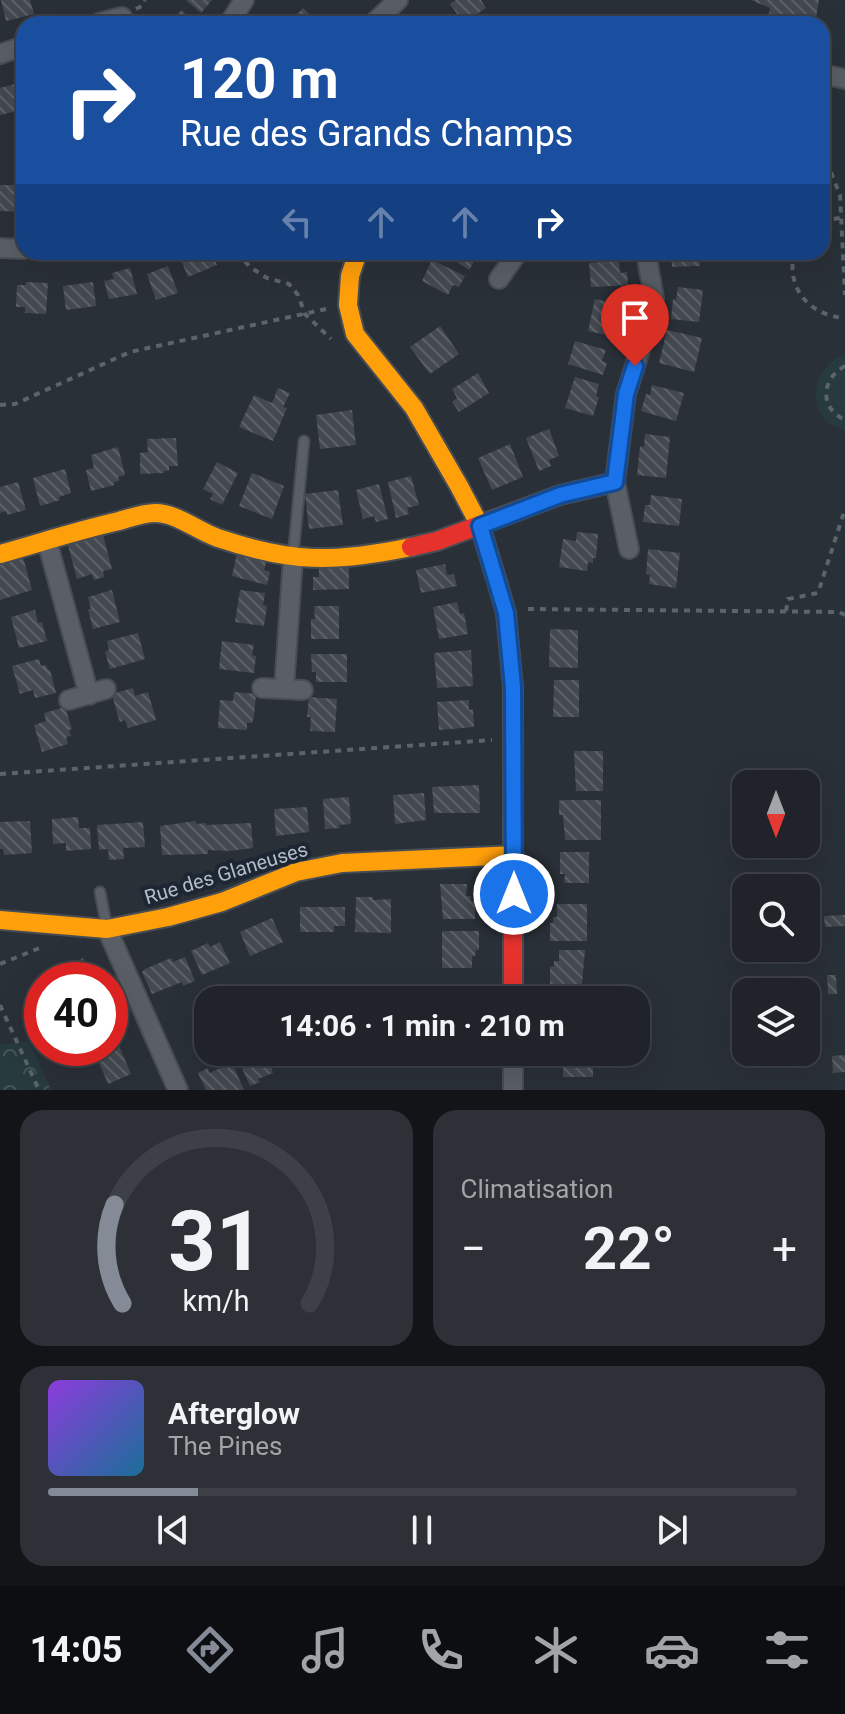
<!DOCTYPE html>
<html lang="fr">
<meta charset="utf-8">
<style>
:root{--surface:#20242a;--page:#2d3036;--text:#f1f3f6;--muted:#a2a4a8;--line:#3d4147;--accent:#848b96}
body{margin:0;font-family:Roboto,sans-serif;background:var(--page);color:var(--text);height:100vh;display:flex;flex-direction:column;font-size:30px;white-space:nowrap}
*{box-sizing:border-box;margin:0}
p{font-size:26px;color:var(--muted)}
.icon{flex:none;width:44px;height:44px;fill:none;stroke:currentColor;stroke-width:2;stroke-linecap:round;stroke-linejoin:round}
.map{position:relative;height:1090px;overflow:hidden}
.panel{display:flex;flex-direction:column;gap:20px;padding:20px;background:#121417;flex:1}
.panel>*{flex:none}
.banner{position:absolute;left:16px;top:16px;width:814px;height:244px;border-radius:24px;box-shadow:0 8px 32px #0002,0 0 0 2px var(--line);background:#1a4fa0;color:#fff;overflow:hidden}
.needle{width:52px;rotate:180deg}
.fabs{position:absolute;left:732px;top:770px;display:grid;gap:16px}
.fabs a{display:grid;place-items:center;width:88px;height:88px;border-radius:16px;background:var(--surface);box-shadow:0 8px 32px #0002,0 0 0 2px var(--line);font-size:40px}
.speed{position:absolute;left:24px;top:962px;display:flex;gap:16px;font-size:40px;font-weight:700;text-align:center}
.speed>*{display:grid;place-content:center;width:104px;height:104px;border-radius:50%;background:var(--surface);box-shadow:0 8px 32px #0002,0 0 0 2px var(--line);line-height:1}
.speed .limit{border:12px solid #d22;background:#fff;color:#111}
.pin{position:absolute;display:grid;place-items:center;width:68px;height:68px;color:#fff;margin:-82px -34px;border-radius:50% 50% 50% 0;rotate:-45deg;box-shadow:0 0 8px #0007}
.pin .icon{rotate:45deg}
.me{position:absolute;width:88px;margin:-44px;rotate:0deg;stroke-linejoin:round;filter:drop-shadow(0 0 6px #0008)}
.turn{display:flex;align-items:center;gap:28px;height:168px;padding:0 32px;font-size:36px}
.turn .icon{width:104px;height:104px;stroke-width:2.5}
.turn b{display:block;font-size:56px;line-height:68px}
.lanes{display:flex;align-items:center;height:76px;padding:0 32px;background:#0003;justify-content:center;gap:40px;direction:ltr}
.lanes .off{opacity:.35}
.big{font-size:60px;font-weight:700;line-height:1.1}
.panel .tile{flex:1;display:flex;flex-direction:column;justify-content:center;gap:12px;min-width:0;padding:0 28px;border-radius:24px;background:var(--page)}
.panel .dial{align-items:center;gap:0}
.dial svg{height:208px;overflow:visible;fill:none;stroke:var(--line);stroke-width:7;stroke-linecap:round;text-anchor:middle}
.dial text{fill:var(--text);stroke:none}
.song{display:flex;align-items:center;gap:24px}
.cover{width:96px;height:96px;border-radius:12px;background:linear-gradient(135deg,hsl(270 70% 55%),hsl(200 70% 35%))}
.played{height:8px;border-radius:4px;background:linear-gradient(90deg,var(--accent) 20%,var(--line) 20%)}
.keys{display:flex;justify-content:space-around;direction:ltr}
.heat{display:flex;justify-content:space-between;align-items:center;font-size:44px;direction:ltr}
.panel .tiles{flex:1;display:grid;gap:20px;grid-template-columns:1fr 1fr}
.tile:last-child{grid-column:span 2}
.trip{position:absolute;left:194px;top:986px;width:456px;height:80px;border-radius:24px;background:var(--surface);box-shadow:0 8px 32px #0002,0 0 0 2px var(--line);font-weight:700;line-height:80px;text-align:center}
.tab-bar{display:flex;height:128px;justify-content:space-around;align-items:center;background:#0d0e11;color:var(--muted)}
.tab-bar .icon{width:56px;height:56px}
.tab-bar .current{color:var(--accent)}
.tab-bar b{font-size:36px;color:var(--text)}
.map>svg:first-child{display:block}
</style>
<div class="map">
<svg width="845" height="1090" viewBox="0 0 845 1090">
<defs>
<pattern id="forest-crowns" width="20" height="18" patternUnits="userSpaceOnUse" patternTransform="scale(2)"><rect width="20" height="18" fill="#273a3e"/><path d="M2 6a3 3 0 1 1 6 0M12 15a3 3 0 1 1 6 0" fill="none" stroke="#445559"/></pattern>
<pattern id="building-back-hatch" width="6" height="6" patternUnits="userSpaceOnUse" patternTransform="scale(2)"><rect width="6" height="6" fill="#444950"/><path d="M-1 5l2 2M0 0l6 6M5-1l2 2" fill="none" stroke="#5d6168"/></pattern>
</defs>
<rect width="100%" height="100%" fill="#2a3038"/>
<path fill="url(#forest-crowns)" d="M29,1041L51,1090H0V1045Z"/>
<path fill="#273a3e" d="M845,355V430C804,421 808,367 845,355Z"/>
<g fill="url(#building-back-hatch)">
<path d="M1,0H30L34,14L6,21Z"/>
<path d="M186,0H212L201,13Z"/>
<path d="M456,0H481L486,8L471,18L469,16L462,21L450,4Z"/>
<path d="M751,0H819L815,24L767,22L770,8Z"/>
<path d="M303,8L320,24H288Z"/>
<path d="M182,10L194,24H167Z"/>
<path d="M15,84L21,110L0,115V88Z"/>
<path d="M0,185H24V212L0,211Z"/>
<path d="M182,252H211L217,265L188,277L178,253Z"/>
<path d="M441,252H480L469,270Z"/>
<path d="M671,252H700V266L672,267Z"/>
<path d="M432,260L465,276L459,287L453,285L448,295L422,281Z"/>
<path d="M619,261L620,273L627,272L628,285L591,287L589,263Z"/>
<path d="M168,266L178,293L156,300L147,274Z"/>
<path d="M130,268L137,294L109,299L104,281L114,279L112,273Z"/>
<path d="M26,282L48,283L46,314L25,313V307H16L17,285H26Z"/>
<path d="M93,282L96,306L66,310L63,286Z"/>
<path d="M678,287L703,290L699,322L671,319L673,299L676,300Z"/>
<path d="M595,299L619,304L617,316L621,317L616,337L588,331Z"/>
<path d="M440,326L459,354L430,374L410,347Z"/>
<path d="M667,330L702,338L694,372L659,363Z"/>
<path d="M575,341L606,350L602,361L607,363L603,375L568,364Z"/>
<path d="M478,373L489,393L459,412L452,402L457,398L452,389Z"/>
<path d="M575,377L599,384L596,396L599,397L593,416L565,408Z"/>
<path d="M652,385L684,393L676,421L641,411L646,394L650,395Z"/>
<path d="M278,388L290,393L283,407L287,408L273,441L239,427L254,395L272,403Z"/>
<path d="M352,410L356,445L320,449L316,415Z"/>
<path d="M549,429L559,456L549,460L551,466L539,471L526,438Z"/>
<path d="M645,434L670,437L666,478L637,475L640,446L644,447Z"/>
<path d="M176,438L178,466H169V471H164V473L140,474V453L148,452L147,439Z"/>
<path d="M510,444L523,477L492,490L478,458Z"/>
<path d="M118,447L125,475L118,477L119,481L114,482V485L91,491L86,470L94,468L91,455Z"/>
<path d="M217,462L238,473L222,505L210,499L213,494L203,489Z"/>
<path d="M65,469L71,493L59,497L60,500L40,506L33,478Z"/>
<path d="M252,473L284,486L272,519L239,506Z"/>
<path d="M411,476L419,505L407,508L409,514L396,518L388,482Z"/>
<path d="M18,482L26,510L7,515L6,511L0,513V487Z"/>
<path d="M379,484L388,519L376,522L374,516L363,519L356,490Z"/>
<path d="M338,490L343,525L309,529L305,494Z"/>
<path d="M651,495L682,499L679,526L643,522L645,505H650Z"/>
<path d="M577,532L598,534L596,558H593V563L588,562L587,571L559,567L563,539L576,541Z"/>
<path d="M103,535L112,569L103,571L104,577L94,580L92,574L77,579L68,545Z"/>
<path d="M648,549L680,553L676,588L649,584L650,575L646,574Z"/>
<path d="M237,553L267,559L264,570L270,572L267,585L232,576Z"/>
<path d="M23,557L32,590L0,600V564Z"/>
<path d="M445,564L447,575L454,574L457,586L421,593L416,570Z"/>
<path d="M319,566H349V589L313,590V577H319Z"/>
<path d="M112,590L120,622L93,629L88,609H91L88,597Z"/>
<path d="M240,590L265,593L263,605L267,606L264,626L235,622Z"/>
<path d="M457,602L460,614L464,613L468,634L439,639L433,607Z"/>
<path d="M314,606H339V639H311V619H315Z"/>
<path d="M35,610L38,623L42,622L47,641L19,648L11,617Z"/>
<path d="M550,629L578,630V668L549,667Z"/>
<path d="M138,633L145,659L110,669L105,652L109,650L107,641Z"/>
<path d="M222,641L254,645L252,655L256,656L254,673L219,669Z"/>
<path d="M471,650L473,686L437,688L434,653Z"/>
<path d="M311,654H347V682H316V672H312Z"/>
<path d="M39,659L41,666L46,665L48,670H50L56,693L35,698L33,690L20,694L12,666Z"/>
<path d="M554,680H579V717H553Z"/>
<path d="M133,688L135,696L148,692L156,720L128,728L125,720L120,722L118,717L112,694Z"/>
<path d="M234,692L256,694L254,717L252,723H247V730L218,728L220,700L233,701Z"/>
<path d="M309,697L337,699L335,732L310,731L311,717H307Z"/>
<path d="M469,700V710L473,709L474,727L439,730L437,702Z"/>
<path d="M65,707L72,729L69,730L71,736L66,737L68,744L42,752L34,725L46,721L44,713Z"/>
<path d="M574,751H603V791H576Z"/>
<path d="M479,785L480,813H434L432,787Z"/>
<path d="M424,793L426,820L395,824L393,795Z"/>
<path d="M349,797L351,824L339,825L340,828L325,829L323,799Z"/>
<path d="M563,800H601V840H565L563,815H559V801Z"/>
<path d="M307,807L309,832L276,836L274,809Z"/>
<path d="M78,817L79,828H90L91,849L66,851V843L53,844L52,819Z"/>
<path d="M30,821L32,853L4,855L3,849H0V822Z"/>
<path d="M196,821V824L206,823V825L251,823L253,848L229,851L208,850V854L162,855L160,826Z"/>
<path d="M143,822L145,847L123,848L124,859L109,860L108,849L99,850L97,825Z"/>
<path d="M560,852H589V883H564L565,874H560Z"/>
<path d="M440,884H467L466,896H471V901H475V919H443Z"/>
<path d="M356,897H373V900L391,899V933L355,932Z"/>
<path d="M557,904H587V941H550V923H553V917H557Z"/>
<path d="M300,907H345V926H334V932H300Z"/>
<path d="M845,915V926L825,927L824,916Z"/>
<path d="M272,918L283,942L250,956L240,932Z"/>
<path d="M442,931H479V950H476L475,956H472V968H442Z"/>
<path d="M220,942L230,963L202,975L191,951L208,943L210,947Z"/>
<path d="M559,950H585L582,984H550V967L554,966V961H559Z"/>
<path d="M185,957L195,981L183,986L182,982L152,994L142,972L145,969L171,958L173,962Z"/>
<path d="M83,958L90,980H61L56,970Z"/>
<path d="M827,975H836L837,994H828Z"/>
<rect x="438" y="989" width="26" height="11"/>
<rect x="559" y="993" width="26" height="7"/>
<path d="M117,1041L131,1074L108,1084L94,1051L110,1048V1044Z"/>
<path d="M255,1052H267L273,1073L258,1079L260,1082L250,1086L238,1059Z"/>
<path d="M443,1052H471V1057H466V1068H440V1055H443Z"/>
<path d="M556,1052H593V1077H563V1064H559Z"/>
<path d="M845,1055V1072L833,1073L832,1056Z"/>
<path d="M232,1063L244,1090H206L198,1073L208,1068L209,1073Z"/>
</g>
<g fill="none" stroke-linecap="round" stroke-linejoin="round">
<g stroke="#484c53" stroke-width="13">
<g id="lane">
<path d="M293,557L304,441"/>
<path d="M100,892L107,928"/>
</g>
</g>
<g stroke="#484c53" stroke-width="22">
<g id="street">
<path d="M99,23L122,17"/>
<path d="M229,24L244,0"/>
<path d="M373,24L398,0"/>
<path d="M0,54L24,46"/>
<path d="M822,74L845,79"/>
<path d="M0,248L24,249"/>
<path d="M499,279L518,252"/>
<path d="M47,541L89,695"/>
<path d="M629,549L615,482L626,394L644,338L654,298L646,252"/>
<path d="M262,688L303,690"/>
<path d="M284,689L293,558"/>
<path d="M69,700L106,689"/>
<path d="M107,929L178,1090"/>
<path d="M513,1090V1052"/>
</g>
</g>
<g stroke="#484c53" stroke-width="22">
<g id="slow">
<path d="M358,252L350,276L348,305L355,334L414,408L459,486L480,526L498,585"/>
<path d="M0,554C39,543 79,530 119,521C130,518 143,513 155,513C177,513 197,531 218,538C292,563 334,563 411,547"/>
<path d="M0,920L107,929L168,917L222,902L296,872L342,863L514,855"/>
</g>
</g>
<g stroke="#484c53" stroke-width="22">
<g id="jam">
<path d="M411,547L437,541L560,495L615,482"/>
<path d="M498,585L506,613L513,687V1000"/>
</g>
</g>
<g stroke="#5d636a" stroke-width="4" stroke-dasharray="6 6" stroke-linecap="butt">
<path d="M136,9L142,6L145,0"/>
<path d="M822,150L840,195L845,295"/>
<path d="M822,221L845,217"/>
<path d="M237,252L250,267L267,278L289,284L298,295L305,314L331,339"/>
<path d="M794,252C786,289 809,315 845,318"/>
<path d="M845,366C821,379 819,408 845,420"/>
<path d="M0,405L15,404L130,352L326,309"/>
<path d="M528,609L839,612L845,615"/>
<path d="M786,611L788,599L818,593L845,509"/>
<path d="M0,774L492,740"/>
<path d="M0,964L42,947"/>
<path d="M0,1005L39,1090"/>
</g>
<use href="#lane" stroke="#5a5e66" stroke-width="9"/>
<use href="#street" stroke="#5a5e66" stroke-width="18"/>
<use href="#slow" stroke="#ff9f0a" stroke-width="18"/>
<use href="#jam" stroke="#e5322d" stroke-width="18"/>
</g>
<g fill="none" stroke-linecap="round" stroke-linejoin="round">
<g stroke="#114b97" stroke-width="20">
<path id="route" d="M514,894L513,687L506,613L480,526L560,495L615,482L626,394L635,366"/>
</g>
<use href="#route" stroke="#1a73e8" stroke-width="14"/>
</g>
<g text-anchor="middle" stroke-width="8" stroke-linejoin="round" paint-order="stroke">
<g font-size="20" fill="#b4bcc9" stroke="#1d2633">
<text transform="translate(226 873) rotate(-17)" y="7">Rue des Glaneuses</text>
</g>
</g>
</svg>
<div class="fabs">
<a><svg class="needle" viewBox="-14 -14 28 28"><path d="M0-13l5 13h-10z" fill="#e53935"/><path d="M0 13l5-13h-10z" fill="#a2a4a8"/></svg></a>
<a><svg class="icon" aria-label="search" viewBox="0 0 24 24"><circle cx="10" cy="10" r="6"/><path d="M15 15l6 6"/></svg></a>
<a><svg class="icon" aria-label="layers" viewBox="0 0 24 24"><path d="M12 4l9 5-9 5-9-5zM3 14l9 5 9-5"/></svg></a>
</div>
<div class="speed"><div class="limit">40</div></div>
<div class="pin" style="left:635px;top:366px;background:#d93025"><svg class="icon" aria-label="arrive" viewBox="0 0 24 24"><path d="M6 21V4h12l-3 4 3 4H6"/></svg></div>
<svg class="me" style="left:514px;top:894px" viewBox="-20 -20 40 40"><circle r="17" fill="#1a73e8" stroke="#fff" stroke-width="3"/><path d="M0-11L8 9 0 5-8 9z" fill="#fff"/></svg>
<div class="trip">14:06 · 1 min · 210 m</div>
<div class="banner">
<div class="turn"><svg class="icon" aria-label="right" viewBox="0 0 24 24"><path d="M7 20v-9h11M14 6l5 5-5 5"/></svg><div><b>120 m</b>Rue des Grands Champs</div></div>
<div class="lanes"><svg class="icon off" aria-label="left" viewBox="0 0 24 24"><path d="M17 20v-9H6M10 6l-5 5 5 5"/></svg><svg class="icon off" aria-label="ahead" viewBox="0 0 24 24"><path d="M12 20V5M6 11l6-6 6 6"/></svg><svg class="icon off" aria-label="ahead" viewBox="0 0 24 24"><path d="M12 20V5M6 11l6-6 6 6"/></svg><svg class="icon" aria-label="right" viewBox="0 0 24 24"><path d="M7 20v-9h11M14 6l5 5-5 5"/></svg></div>
</div>
</div>
<section class="panel">
<div class="tiles">
<div class="tile dial"><svg viewBox="0 0 100 80">
<path d="M14 69A42 42 0 1 1 86 69"/>
<path d="M14 69A42 42 0 0 1 11 31" stroke="#848b96"/>
<text x="50" y="56" font-size="32" font-weight="700">31</text>
<text x="50" y="72" font-size="11">km/h</text>
</svg></div>
<div class="tile"><p>Climatisation</p>
<div class="heat"><a>−</a><b class="big">22°</b><a>+</a></div>
</div>
<div class="tile">
<div class="song"><i class="cover"></i><div><b>Afterglow</b><p>The Pines</p></div></div>
<div class="played"></div>
<div class="keys"><svg class="icon" aria-label="previous" viewBox="0 0 24 24"><path d="M18 5L8 12l10 7zM5 5v14"/></svg><svg class="icon" aria-label="pause" viewBox="0 0 24 24"><path d="M8 5v14M16 5v14"/></svg><svg class="icon" aria-label="next" viewBox="0 0 24 24"><path d="M6 5l10 7-10 7zM19 5v14"/></svg></div>
</div>
</div>
</section>
<nav class="tab-bar">
<b>14:05</b>
<svg class="icon current" aria-label="directions" viewBox="0 0 24 24"><path d="M12 3l9 9-9 9-9-9zM9 14v-3h6M13 9l2 2-2 2"/></svg>
<svg class="icon" aria-label="music" viewBox="0 0 24 24"><path d="M9 18V5l10-2v13"/><circle cx="6" cy="18" r="3"/><circle cx="16" cy="16" r="3"/></svg>
<svg class="icon" aria-label="phone" viewBox="0 0 24 24"><path d="M5 4h4l2 5-3 2q2 4 5 5l2-3 5 2v4C11 20 4 13 5 4z"/></svg>
<svg class="icon" aria-label="climate" viewBox="0 0 24 24"><path d="M12 3v18M4 7l16 10M4 17L20 7"/></svg>
<svg class="icon" aria-label="car" viewBox="0 0 24 24"><path d="M5 17H2v-5l4-1 3-4h7l3 4 3 1v5h-3M9 17h6M6 11h13"/><circle cx="7" cy="17" r="2"/><circle cx="17" cy="17" r="2"/></svg>
<svg class="icon" aria-label="filters" viewBox="0 0 24 24"><path d="M4 7h16M4 17h16"/><circle cx="9" cy="7" r="2"/><circle cx="15" cy="17" r="2"/></svg>
</nav>
